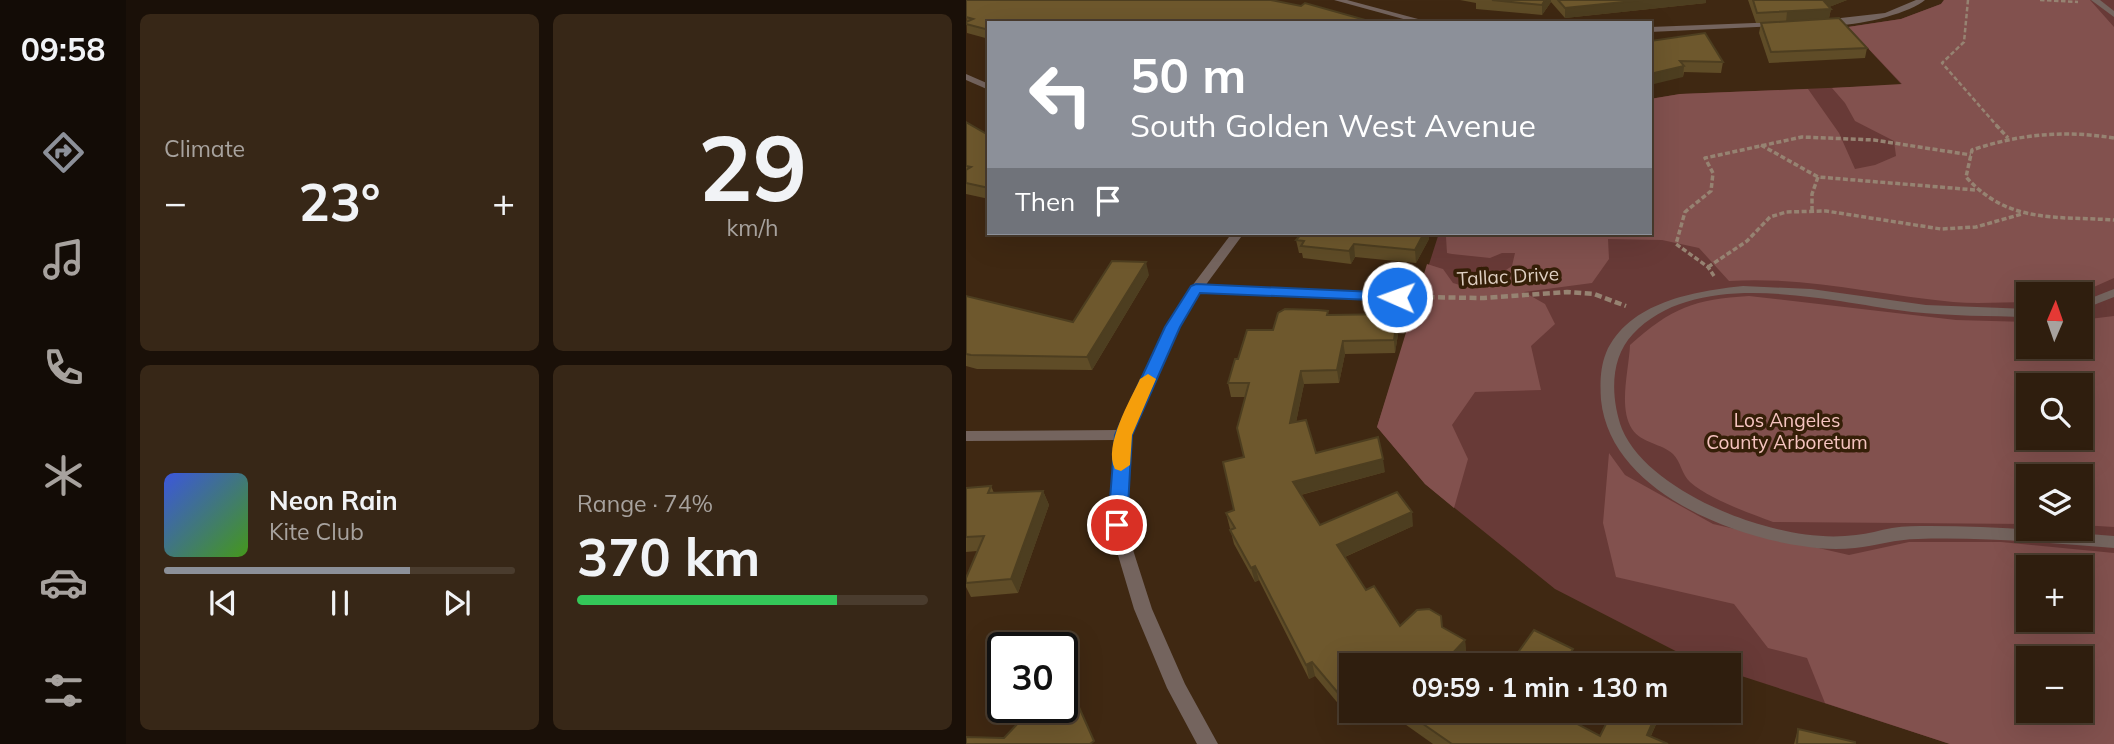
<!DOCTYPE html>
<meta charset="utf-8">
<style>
:root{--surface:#2f1e0e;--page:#372717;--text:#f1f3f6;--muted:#a7a29e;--line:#4a3c2e;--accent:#8c9099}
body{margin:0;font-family:Mulish,sans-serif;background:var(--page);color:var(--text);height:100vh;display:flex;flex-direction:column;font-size:26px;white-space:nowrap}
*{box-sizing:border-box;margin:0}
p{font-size:23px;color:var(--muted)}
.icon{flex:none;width:38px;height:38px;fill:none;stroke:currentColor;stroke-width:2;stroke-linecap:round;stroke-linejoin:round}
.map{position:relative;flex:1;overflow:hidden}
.sheet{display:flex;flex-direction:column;gap:14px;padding:14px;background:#1a1008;width:840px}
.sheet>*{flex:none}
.guide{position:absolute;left:21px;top:21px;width:665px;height:214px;border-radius:0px;box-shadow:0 7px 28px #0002,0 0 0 2px var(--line);background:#8c9099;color:#fff;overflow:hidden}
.needle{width:46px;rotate:2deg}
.fabs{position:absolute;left:1050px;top:282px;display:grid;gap:14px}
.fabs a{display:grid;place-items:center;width:77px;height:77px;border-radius:0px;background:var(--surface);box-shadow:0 7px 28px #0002,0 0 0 2px var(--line);font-size:35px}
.speed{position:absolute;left:21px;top:632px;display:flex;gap:14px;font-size:35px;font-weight:700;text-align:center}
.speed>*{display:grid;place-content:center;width:91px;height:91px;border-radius:50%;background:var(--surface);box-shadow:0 7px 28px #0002,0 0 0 2px var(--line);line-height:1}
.speed .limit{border:4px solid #111;border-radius:10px;background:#fff;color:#111}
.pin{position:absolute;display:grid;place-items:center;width:60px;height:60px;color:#fff;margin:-30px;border:4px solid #fff;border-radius:50%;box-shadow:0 2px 7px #0007}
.me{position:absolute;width:77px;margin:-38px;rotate:272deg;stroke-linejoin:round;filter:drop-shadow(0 0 5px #0008)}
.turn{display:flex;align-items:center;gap:24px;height:147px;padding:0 28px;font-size:32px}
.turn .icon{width:91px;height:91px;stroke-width:2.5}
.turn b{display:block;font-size:49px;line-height:60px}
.then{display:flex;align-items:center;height:66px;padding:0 28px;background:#0003;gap:14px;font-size:26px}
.big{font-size:52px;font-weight:700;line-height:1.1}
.sheet .tile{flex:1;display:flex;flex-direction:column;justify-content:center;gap:10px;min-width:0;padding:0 24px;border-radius:10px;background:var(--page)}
.sheet .dial{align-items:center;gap:0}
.dial b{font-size:91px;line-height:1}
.song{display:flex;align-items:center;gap:21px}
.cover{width:84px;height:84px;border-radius:10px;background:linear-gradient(135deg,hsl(230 70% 55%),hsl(100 70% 35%))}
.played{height:7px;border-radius:4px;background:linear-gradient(90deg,var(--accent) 70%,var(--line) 70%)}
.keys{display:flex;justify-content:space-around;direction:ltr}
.heat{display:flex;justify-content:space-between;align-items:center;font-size:38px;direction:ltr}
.charge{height:10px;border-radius:5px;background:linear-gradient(90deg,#34c759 74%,var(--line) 0)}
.sheet .tiles{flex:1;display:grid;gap:14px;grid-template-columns:repeat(2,1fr)}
.trip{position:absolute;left:373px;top:653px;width:402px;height:70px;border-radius:0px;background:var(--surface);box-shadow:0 7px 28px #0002,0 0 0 2px var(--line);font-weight:700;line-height:70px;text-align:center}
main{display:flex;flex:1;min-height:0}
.dock{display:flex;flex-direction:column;width:126px;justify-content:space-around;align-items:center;background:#130c06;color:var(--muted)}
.dock .icon{width:49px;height:49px}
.dock .current{color:var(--accent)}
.dock b{font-size:32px;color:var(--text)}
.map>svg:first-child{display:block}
</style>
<main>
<nav class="dock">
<b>09:58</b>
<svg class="icon current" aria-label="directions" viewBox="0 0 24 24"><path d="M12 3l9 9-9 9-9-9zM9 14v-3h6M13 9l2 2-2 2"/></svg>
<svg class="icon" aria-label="music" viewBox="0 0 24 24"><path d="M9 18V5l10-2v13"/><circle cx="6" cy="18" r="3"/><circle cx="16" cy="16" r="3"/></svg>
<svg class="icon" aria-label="phone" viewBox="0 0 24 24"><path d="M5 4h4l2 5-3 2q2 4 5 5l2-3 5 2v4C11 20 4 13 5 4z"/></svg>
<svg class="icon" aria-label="climate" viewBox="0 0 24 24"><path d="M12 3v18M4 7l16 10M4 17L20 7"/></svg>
<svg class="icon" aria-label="car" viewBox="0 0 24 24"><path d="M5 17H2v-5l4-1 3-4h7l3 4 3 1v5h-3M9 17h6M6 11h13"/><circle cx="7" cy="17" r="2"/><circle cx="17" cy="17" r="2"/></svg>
<svg class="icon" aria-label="filters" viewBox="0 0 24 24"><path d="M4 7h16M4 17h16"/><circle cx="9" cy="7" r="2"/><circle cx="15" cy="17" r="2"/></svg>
</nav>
<section class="sheet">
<div class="tiles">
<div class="tile"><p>Climate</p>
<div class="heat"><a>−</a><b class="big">23°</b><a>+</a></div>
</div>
<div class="tile dial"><b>29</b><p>km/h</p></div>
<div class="tile">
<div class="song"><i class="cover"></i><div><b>Neon Rain</b><p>Kite Club</p></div></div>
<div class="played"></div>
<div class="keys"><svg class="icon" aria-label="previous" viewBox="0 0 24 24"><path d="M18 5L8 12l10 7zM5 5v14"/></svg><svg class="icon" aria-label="pause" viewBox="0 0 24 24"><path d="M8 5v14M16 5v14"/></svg><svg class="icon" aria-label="next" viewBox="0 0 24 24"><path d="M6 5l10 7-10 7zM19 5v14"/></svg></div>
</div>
<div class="tile"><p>Range · 74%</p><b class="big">370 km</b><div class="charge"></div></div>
</div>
</section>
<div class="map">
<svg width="1148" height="744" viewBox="0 0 1148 744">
<rect width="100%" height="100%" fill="#3f2812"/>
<path fill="#683a37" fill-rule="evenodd" d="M978,0H1148V744H984L763,672V665H742L729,661L589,589L459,484L411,427L473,233H684V99L714,94L936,85L882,27L935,19L975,4ZM1062,294H1115V346H1062ZM1062,385H1115V438H1062ZM1062,476H1115V528H1062ZM1062,567H1115V620H1062ZM1062,658H1115V710H1062Z"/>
<g fill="#82514e" fill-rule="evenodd">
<path d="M978,0H1124L1148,27V278L1112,294H1062V302C1037,302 1012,304 987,302C911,295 839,276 763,281L733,248L696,240L642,239L643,259L626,283L558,292L579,304L589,324L565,346L575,390L509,392L486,425L502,459L488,508L459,484L411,427L461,264L477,269L487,283L497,286L519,284L546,266L549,253H536L524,258L486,254L481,253L480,237L484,233H684V99L714,94L842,89L873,133L889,169L909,165L930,156L928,141L889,121L879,103L866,88L936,84L882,27L935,19L975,4Z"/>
<path d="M783,296L990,320L1062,322V346H1115V320L1148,316V527L1115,525V476H1062V524L807,522C783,513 743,499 724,482C716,475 715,462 707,454C697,444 675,443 666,429C652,407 663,370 664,345C705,308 729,299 783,296ZM1062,385H1115V438H1062Z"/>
<path d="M643,453L659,475L747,524L883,555L943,542H1035L1148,553V744H984L859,703L841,658L802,648L768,604L650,577L637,523ZM1062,567H1115V620H1062ZM1062,658H1115V710H1062Z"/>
</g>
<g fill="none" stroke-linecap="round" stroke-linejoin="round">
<g stroke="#968372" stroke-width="2.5" stroke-dasharray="4.5 2.5" stroke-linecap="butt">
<path d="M1002,0L998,42L976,63L1032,127"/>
<path d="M1074,0L1112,2"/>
</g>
<g stroke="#968372" stroke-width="3.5" stroke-dasharray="5 2.5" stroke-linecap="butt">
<path d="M1030,125L1042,138"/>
<path d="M1148,138C1099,130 1053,134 1006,150L1000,177C1042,224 1090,216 1148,220"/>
<path d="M795,145L852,177"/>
<path d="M846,211V194L852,177L1010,190"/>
<path d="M742,267L781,241L804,217L820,212L860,211L975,229L1010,227L1056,214"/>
<path d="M748,276L742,267L710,244L719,212L745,191L747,173L739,158L836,137L908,140L1005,155"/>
</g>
<path stroke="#968372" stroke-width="4.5" stroke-dasharray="7 3.5" stroke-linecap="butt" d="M451,297L518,298L601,292L628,294L660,306"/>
<g fill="#74645e" fill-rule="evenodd">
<path d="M1125,0H1134L1148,11V17Z"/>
<path d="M777,286L845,289L960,305L1062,309V317C1024,316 984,316 946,312C864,302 733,265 667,334C643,359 645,399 656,429C676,477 749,512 796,525C826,534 859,539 890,535C902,534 914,530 926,528C938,526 951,526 963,526C1025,526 1087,531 1148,536V548C1083,543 1017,537 952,539C930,539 910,546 889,548C871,550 853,549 836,546C759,535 644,488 635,400C634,384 634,368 640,353C662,302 729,291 777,286Z"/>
<path d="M1148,289V297L1115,310V302Z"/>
</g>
<g fill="#74645e" fill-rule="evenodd">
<path d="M368,0H381L467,23H452Z"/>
<path d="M950,0H959C942,15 872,32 853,22L857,20L919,13Z"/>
<path d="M815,22L816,24L812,26L684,32V27Z"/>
<path d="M0,74L23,84V90L0,80Z"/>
<path d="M266,233H278L239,286L431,293L437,297L431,301L234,293L213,327L165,435L159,525L186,609L219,684L252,744H231L201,688L168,609L143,525L149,440L0,441V431L152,430L199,327L226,286Z"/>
</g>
</g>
<g fill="#5f4c27">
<path d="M0,0L410,23H23V39L1,33Z"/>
<path d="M494,0H740V3L599,18L585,2L576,15L510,9V3Z"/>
<path d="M782,0H881L863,7L865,9L863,18L901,48L899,58L803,63L793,33L795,23H790Z"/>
<path d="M684,41L757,62L755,73L718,72L717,77Z"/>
<path d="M0,122L19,133H23V199L0,194Z"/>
<path d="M336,233H462L463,239L450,263L389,257L385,264L337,258L336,253H333L330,240Z"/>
<path d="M183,275L126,370L11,369L0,366V296L107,322Z"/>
<path d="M362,311V315L432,314L433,328L429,353L379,354L373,383L338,384L330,422L350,453L419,472L335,495L354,525L447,526L379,557L400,590L434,626L476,627L499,640L500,654L385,665L386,720L349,676L343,679L293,580L289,582L268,544L260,513L268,510L278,457L280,397H265L262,383L272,359L307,330Z"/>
<path d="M25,486L28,493L77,491L83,505L52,593L5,597L0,587V578L11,551L0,552V488Z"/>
<path d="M419,710H585L634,736L692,720L685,736L702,744H467Z"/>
<path d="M832,729L889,744H828Z"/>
</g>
<g fill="#4d3e20">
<path d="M579,0H585V2L576,15V5Z"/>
<path d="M677,0H740V3L599,18V8Z"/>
<path d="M858,0H881L858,9H865L863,18L820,22L821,12Z"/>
<path d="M718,66L717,77L684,85V74Z"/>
<path d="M458,233H462L463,239L450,263L449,250Z"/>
<path d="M388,244L389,257L385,264L383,251Z"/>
<path d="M180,262L183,275L126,370L121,357Z"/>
<path d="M432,314L433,328L429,353L428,340Z"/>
<path d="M377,341L379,354L373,383L371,370Z"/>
<path d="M335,371L338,384L327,437L324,423Z"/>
<path d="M417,459L419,472L330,496L327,482Z"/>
<path d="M77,491L83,505L52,593L45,579Z"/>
<path d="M446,512L447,526L374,559L371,545Z"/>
<path d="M289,566L293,580L289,582L285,568Z"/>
<path d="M499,640L500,654L490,665L482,658Z"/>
<path d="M607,649V663L605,665H597Z"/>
<path d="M346,662L349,676L343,679L340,665Z"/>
<path d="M385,704V710H399L386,720L383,706Z"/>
<path d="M692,710H693L692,720L681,744V735Z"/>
</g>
<g fill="#6e582d" stroke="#4d3e20" stroke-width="2">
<path d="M0,0H305L335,6L339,3L410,23H23V30L0,24V22L7,19L0,17Z"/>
<path d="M526,0H579L576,5Z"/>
<path d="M592,0H677L599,8Z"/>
<path d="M787,0H858H857L865,9L791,13Z"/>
<path d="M873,18L901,48L805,52L795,23Z"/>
<path d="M739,33L757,62L714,61L718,66L684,74V41Z"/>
<path d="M0,122L19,133H23V188L0,183V170L5,167L0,166Z"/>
<path d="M336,233H458L449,250L388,244L383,251L335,246L338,241L330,240Z"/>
<path d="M146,261L180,262L121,357L5,355L0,354V296L107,322Z"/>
<path d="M319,309L352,310L362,311L361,315L432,314L428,340L377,341L371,370L335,371L324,423L340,420L350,453L412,437L417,459L327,482L354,525L431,492L446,512L371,545L400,590L408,586L434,626L451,610L463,609L475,616L476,627L499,640L482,658L494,665H385V704L383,706L346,662L340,665L289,566L285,568L264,530L269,528L260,513L268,510L257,462L278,457L271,428L283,383H262L269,359H272L281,330H307L312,313Z"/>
<path d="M25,486L22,493L77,491L45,579L0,583V578L18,536L0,537V488Z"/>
<path d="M568,630L607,649L597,665H543Z"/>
<path d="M81,635L87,648H56Z"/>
<path d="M96,669L128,741L124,744H0V737L38,738L58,717L54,707H96Z"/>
<path d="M437,710H585L634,736L647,710H692L681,735L702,744H486Z"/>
<path d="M832,729L889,742V744H831Z"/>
</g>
<path fill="#1a73e8" stroke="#114b97" stroke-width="2" d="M230,284L431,293L438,297L431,301L234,293L214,327L166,435L161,525L158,530H145L142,525L149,435L199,327L225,286Z"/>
<path fill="#f59e0b" d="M182,374L190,379L166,435L164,465L155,471L149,469C137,446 164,401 174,379Z"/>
<g text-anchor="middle" stroke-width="7" stroke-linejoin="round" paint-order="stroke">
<g font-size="19" fill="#decfc2" stroke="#351f08">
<text transform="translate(542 276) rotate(-3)" y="7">Tallac Drive</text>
</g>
<g font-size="19" fill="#f6c4c0" stroke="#351f08">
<text x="821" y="427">Los Angeles<tspan x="821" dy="22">County Arboretum</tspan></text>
</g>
</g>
</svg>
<div class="fabs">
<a><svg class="needle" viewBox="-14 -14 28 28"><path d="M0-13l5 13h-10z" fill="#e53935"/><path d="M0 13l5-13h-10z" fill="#a7a29e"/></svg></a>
<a><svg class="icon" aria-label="search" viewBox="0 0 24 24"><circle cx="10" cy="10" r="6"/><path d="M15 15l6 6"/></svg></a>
<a><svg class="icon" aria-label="layers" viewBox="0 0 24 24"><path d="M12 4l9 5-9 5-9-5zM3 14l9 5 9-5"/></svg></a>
<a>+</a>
<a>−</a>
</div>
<div class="speed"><div class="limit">30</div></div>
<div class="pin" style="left:151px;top:525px;background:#d93025"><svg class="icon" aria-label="arrive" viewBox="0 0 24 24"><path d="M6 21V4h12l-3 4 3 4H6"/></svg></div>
<svg class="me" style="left:431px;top:297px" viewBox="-20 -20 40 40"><circle r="17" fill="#1a73e8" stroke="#fff" stroke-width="3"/><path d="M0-11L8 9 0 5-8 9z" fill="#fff"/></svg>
<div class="trip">09:59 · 1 min · 130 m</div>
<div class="guide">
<div class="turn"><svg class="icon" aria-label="left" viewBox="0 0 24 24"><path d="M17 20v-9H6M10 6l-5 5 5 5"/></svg><div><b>50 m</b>South Golden West Avenue</div></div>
<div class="then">Then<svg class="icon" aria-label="arrive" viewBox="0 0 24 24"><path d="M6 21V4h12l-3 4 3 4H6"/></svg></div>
</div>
</div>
</main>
